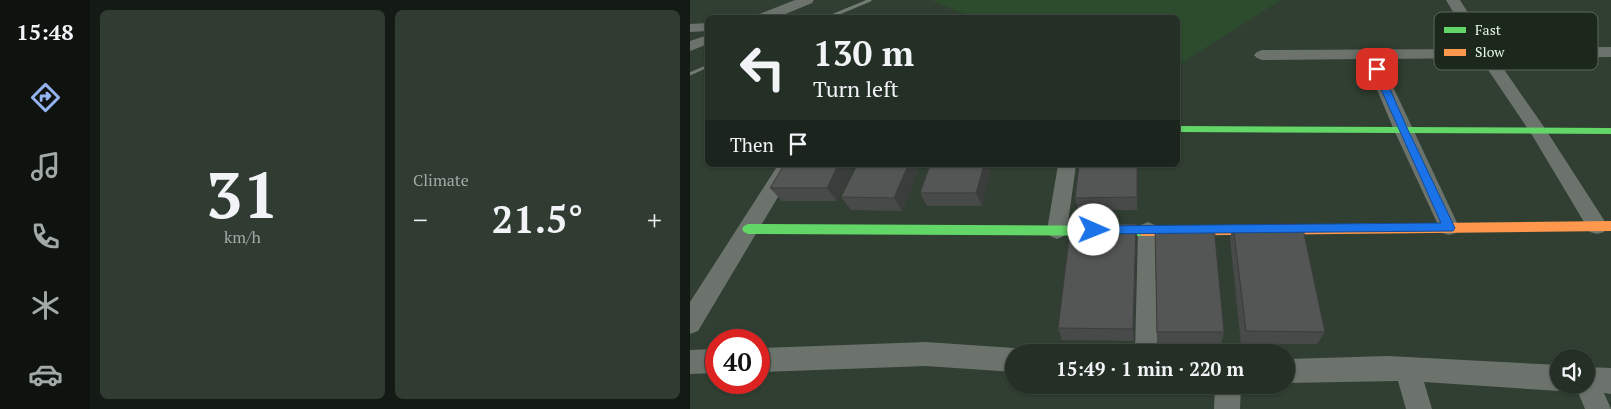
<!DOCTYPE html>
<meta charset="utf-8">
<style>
:root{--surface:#242f25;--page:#303b32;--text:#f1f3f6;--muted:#a3a9a7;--line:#414a42;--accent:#95b2f1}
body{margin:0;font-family:"PT Serif",serif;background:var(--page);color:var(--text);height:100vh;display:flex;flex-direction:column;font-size:19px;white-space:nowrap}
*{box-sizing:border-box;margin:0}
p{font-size:16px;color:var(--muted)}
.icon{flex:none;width:28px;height:28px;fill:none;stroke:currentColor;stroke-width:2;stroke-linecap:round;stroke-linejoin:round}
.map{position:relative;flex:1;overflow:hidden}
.panel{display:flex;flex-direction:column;gap:10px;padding:10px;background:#141a14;width:600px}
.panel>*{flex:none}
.banner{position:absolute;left:15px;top:15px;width:475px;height:152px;border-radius:8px;box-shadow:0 1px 4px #0004,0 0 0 1px var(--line);background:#242f25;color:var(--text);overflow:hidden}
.tools{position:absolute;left:860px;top:349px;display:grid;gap:10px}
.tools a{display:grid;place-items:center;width:45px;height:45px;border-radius:50%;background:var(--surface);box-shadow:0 1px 4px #0004,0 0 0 1px var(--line);font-size:25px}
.speed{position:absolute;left:15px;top:329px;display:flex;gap:10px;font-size:25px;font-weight:700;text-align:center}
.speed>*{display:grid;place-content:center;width:65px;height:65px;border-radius:50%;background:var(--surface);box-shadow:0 1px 4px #0004,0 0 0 1px var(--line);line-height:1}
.speed .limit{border:8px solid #d22;background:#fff;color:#111}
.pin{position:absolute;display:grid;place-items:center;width:42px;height:42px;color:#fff;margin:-21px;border-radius:10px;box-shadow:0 2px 8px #0006}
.me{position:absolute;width:55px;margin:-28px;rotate:91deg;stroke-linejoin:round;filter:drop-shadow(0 0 4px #0008)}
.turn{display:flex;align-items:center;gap:18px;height:105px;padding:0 25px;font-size:22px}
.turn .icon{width:65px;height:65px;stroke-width:2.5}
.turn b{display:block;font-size:35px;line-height:42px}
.then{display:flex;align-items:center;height:48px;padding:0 25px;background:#0003;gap:10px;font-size:19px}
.big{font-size:38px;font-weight:700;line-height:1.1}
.panel .tile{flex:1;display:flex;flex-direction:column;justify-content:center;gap:8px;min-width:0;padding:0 18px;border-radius:8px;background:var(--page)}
.panel .dial{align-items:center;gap:0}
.dial b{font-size:65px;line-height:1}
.heat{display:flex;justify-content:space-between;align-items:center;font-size:28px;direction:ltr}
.panel .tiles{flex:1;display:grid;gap:10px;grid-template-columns:repeat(2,1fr)}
.trip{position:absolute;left:315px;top:344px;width:290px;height:50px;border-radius:25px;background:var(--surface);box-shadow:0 1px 4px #0004,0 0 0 1px var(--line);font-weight:700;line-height:50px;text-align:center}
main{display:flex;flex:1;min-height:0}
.menu{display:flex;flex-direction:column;width:90px;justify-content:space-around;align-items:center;background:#0e130f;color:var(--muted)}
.menu .icon{width:35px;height:35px}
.menu .current{color:var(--accent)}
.menu b{font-size:22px;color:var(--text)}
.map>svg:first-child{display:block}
</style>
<main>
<nav class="menu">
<b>15:48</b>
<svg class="icon current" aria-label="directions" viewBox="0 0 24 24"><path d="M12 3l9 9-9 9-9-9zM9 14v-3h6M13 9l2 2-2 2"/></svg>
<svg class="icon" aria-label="music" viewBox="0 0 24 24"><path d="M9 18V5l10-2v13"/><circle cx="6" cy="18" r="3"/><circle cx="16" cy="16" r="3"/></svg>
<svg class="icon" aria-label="phone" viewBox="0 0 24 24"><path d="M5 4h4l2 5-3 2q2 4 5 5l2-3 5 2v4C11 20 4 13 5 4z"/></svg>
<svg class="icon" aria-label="climate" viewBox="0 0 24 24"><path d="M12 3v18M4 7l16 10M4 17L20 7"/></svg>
<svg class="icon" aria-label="car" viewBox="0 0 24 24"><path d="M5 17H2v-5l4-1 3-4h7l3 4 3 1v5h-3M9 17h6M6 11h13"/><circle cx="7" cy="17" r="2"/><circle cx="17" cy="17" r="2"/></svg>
</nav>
<section class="panel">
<div class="tiles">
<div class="tile dial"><b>31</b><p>km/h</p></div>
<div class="tile"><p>Climate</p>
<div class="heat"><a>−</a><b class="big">21.5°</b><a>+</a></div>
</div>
</div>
</section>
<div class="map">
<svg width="921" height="409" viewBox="0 0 921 409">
<rect width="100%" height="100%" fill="#303f31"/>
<path fill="#2d4c2e" d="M241,0H591L488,65V18L282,17Z"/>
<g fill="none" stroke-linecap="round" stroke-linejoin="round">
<g fill="#6c736c" fill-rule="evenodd">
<path d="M105,0H124L122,3L86,18H65L67,15Z"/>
<path d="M756,0H770L800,48L921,47V57L806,58L854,127L914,220L917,226L914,232L907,234L900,232L842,135L790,58L690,59L769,227L766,233L759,235L752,233L749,227L704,130L674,59L572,60L567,58L564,55L567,52L572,50L785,49Z"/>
<path d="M18,23V31L0,32V24Z"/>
<path d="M18,35V44L0,51V41Z"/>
<path d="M88,165H107L8,331L0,334V302Z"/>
<path d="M368,165H386L377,230L374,236L367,239L360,236L357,230Z"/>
<path d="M458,222L465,225L468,231L469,352H445L448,231L451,225Z"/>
<path d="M236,342L324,348L333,352H324V372L236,366L69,372V348Z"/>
<path d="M26,349V373L0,374V350Z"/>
<path d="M698,356L869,365V385H879L869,391L734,382L742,409H716L708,381L596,383V359Z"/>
<path d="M896,367L921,368V394L914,393L921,409H895L885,385H896Z"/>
<path d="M525,385H551L550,409H524Z"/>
</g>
<g fill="#63d668" fill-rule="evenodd">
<path d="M488,126L921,128V134L488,132Z"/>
<path d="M58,224L453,226L457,228L459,231L457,234L453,236L58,234L54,232L52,229L54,226Z"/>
</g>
<path fill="#ff974d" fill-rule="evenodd" d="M921,221V231L453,236L449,234L447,231L449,228L453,226Z"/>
<g stroke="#727b72" stroke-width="3">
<path d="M137,18L180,0"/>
<path d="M0,74L18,66"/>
</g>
</g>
<g fill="#484949">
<path d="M94,165H164L147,201H92L80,188Z"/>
<path d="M230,165L212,211L161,210L151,197Z"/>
<path d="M302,165L292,206H237L230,193Z"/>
<path d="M448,165L447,210H388L385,198Z"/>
<path d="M446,224L447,239L444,341L372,340L368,328Z"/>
<path d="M543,224L635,332L627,344H551L540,239Z"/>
<path d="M465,226L534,332L531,345H467Z"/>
</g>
<g fill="#3b3c3c">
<path d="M148,165H164L147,201L137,188Z"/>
<path d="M218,165H230L212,211L204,198Z"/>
<path d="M294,165H302L292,206L286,193Z"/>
<path d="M447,165H448L447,210Z"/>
<path d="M446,224L447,239L444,341L443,329Z"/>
</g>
<g fill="#545555" stroke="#3b3c3c">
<path d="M94,165H148L137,188H80Z"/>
<path d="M167,165H218L204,198L151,197Z"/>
<path d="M240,165H294L286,193H230Z"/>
<path d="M389,165H447V197L385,198Z"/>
<path d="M381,223L446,224L443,329L368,328Z"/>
<path d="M543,224H612L635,332L556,331Z"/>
<path d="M465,226H524L534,332H467Z"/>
</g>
<path fill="#1a73e8" stroke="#114b97" d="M683,67H687L691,69L718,130L765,228L763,231L399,234L398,230L399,227L404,226L751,223L682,69Z"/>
<rect x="744" y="12" width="164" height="58" rx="8" fill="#1c281c" stroke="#596659" stroke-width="1"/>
<rect x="754" y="27" width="22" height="6" fill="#63d668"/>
<rect x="754" y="49" width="22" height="7" fill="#ff974d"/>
<g font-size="14" fill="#e7f8e7">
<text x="785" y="35">Fast</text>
<text x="785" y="57">Slow</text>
</g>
</svg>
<div class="tools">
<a><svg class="icon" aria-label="sound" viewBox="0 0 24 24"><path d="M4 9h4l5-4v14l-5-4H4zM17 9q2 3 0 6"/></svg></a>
</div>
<div class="speed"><div class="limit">40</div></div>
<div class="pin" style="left:687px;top:69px;background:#d93025"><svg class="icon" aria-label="arrive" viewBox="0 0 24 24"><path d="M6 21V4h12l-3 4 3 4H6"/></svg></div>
<svg class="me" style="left:404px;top:230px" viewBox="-20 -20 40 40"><circle r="19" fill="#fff"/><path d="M0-13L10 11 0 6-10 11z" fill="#1a73e8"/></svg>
<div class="trip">15:49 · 1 min · 220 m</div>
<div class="banner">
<div class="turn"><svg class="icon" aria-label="left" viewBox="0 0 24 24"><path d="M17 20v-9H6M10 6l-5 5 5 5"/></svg><div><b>130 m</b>Turn left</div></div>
<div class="then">Then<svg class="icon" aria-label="arrive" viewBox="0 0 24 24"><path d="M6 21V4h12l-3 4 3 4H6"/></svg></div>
</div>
</div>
</main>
